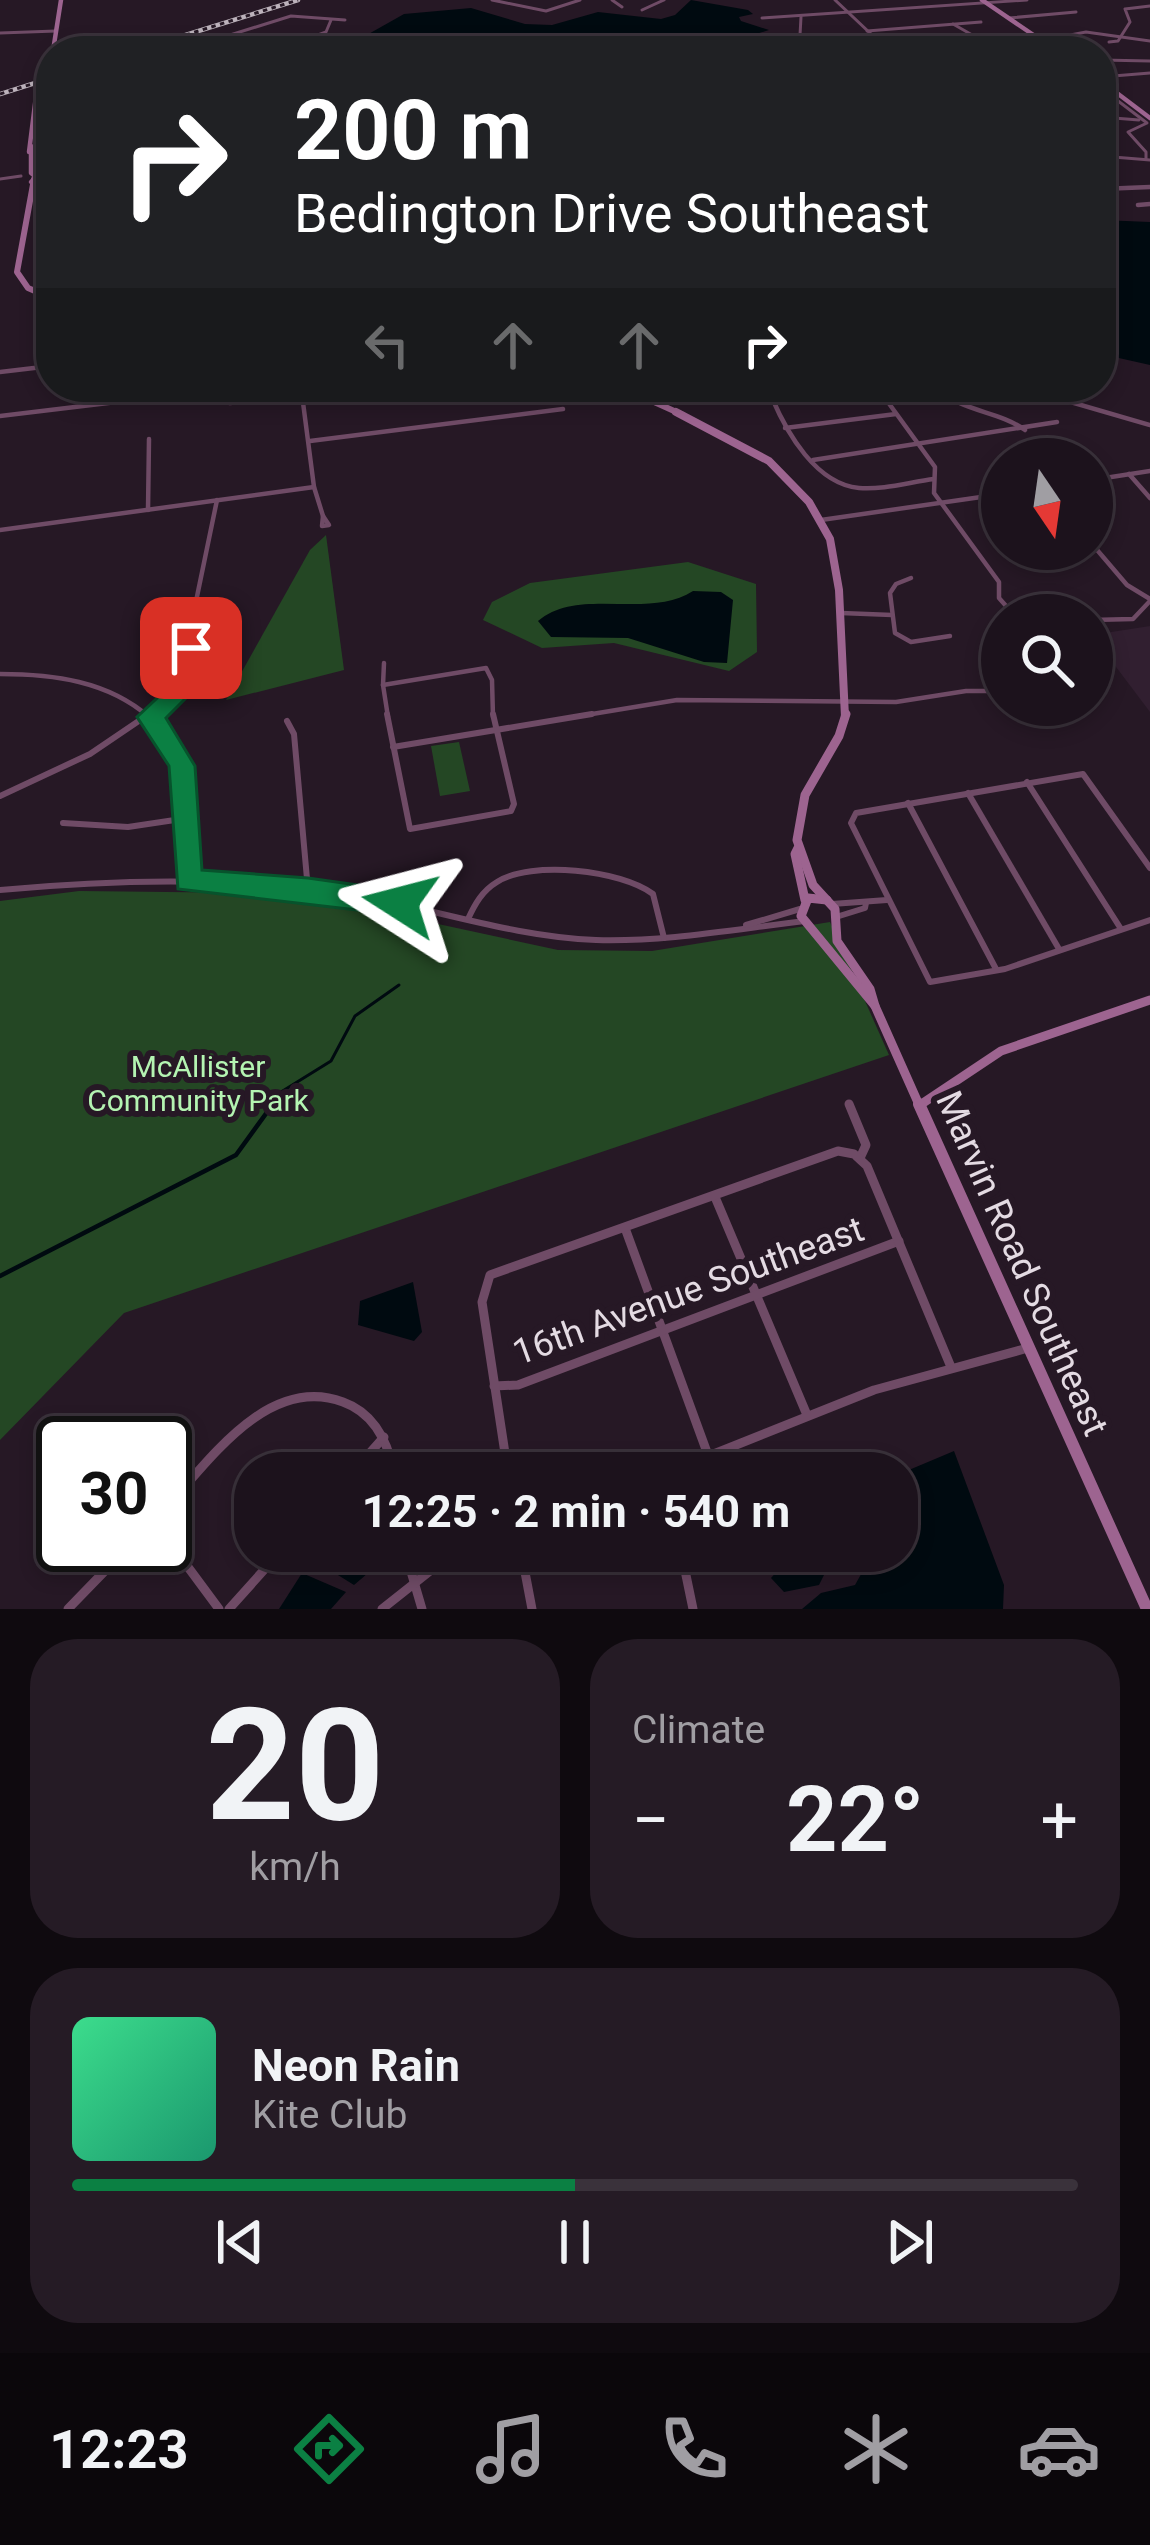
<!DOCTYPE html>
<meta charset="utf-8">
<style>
:root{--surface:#1c121c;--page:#251b25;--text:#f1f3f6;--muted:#a09ea3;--line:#3a323b;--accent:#0b8043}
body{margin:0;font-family:Roboto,sans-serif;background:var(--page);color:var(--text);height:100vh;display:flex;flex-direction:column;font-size:45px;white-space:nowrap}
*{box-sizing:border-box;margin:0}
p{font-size:39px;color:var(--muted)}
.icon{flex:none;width:66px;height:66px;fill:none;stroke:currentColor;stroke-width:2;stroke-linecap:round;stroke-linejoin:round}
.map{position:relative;height:1609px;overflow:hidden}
.drawer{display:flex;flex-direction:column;gap:30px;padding:30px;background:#0f0a0f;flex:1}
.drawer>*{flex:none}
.hud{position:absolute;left:36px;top:36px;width:1080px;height:366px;border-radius:48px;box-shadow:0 6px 18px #0003,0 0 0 3px var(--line);background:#202124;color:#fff;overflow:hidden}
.needle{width:78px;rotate:167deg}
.tools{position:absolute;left:981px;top:438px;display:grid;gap:24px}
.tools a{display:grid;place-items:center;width:132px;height:132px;border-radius:50%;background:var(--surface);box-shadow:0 6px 18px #0003,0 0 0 3px var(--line);font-size:60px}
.speed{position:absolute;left:36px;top:1416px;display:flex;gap:24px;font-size:60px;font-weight:700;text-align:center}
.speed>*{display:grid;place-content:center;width:156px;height:156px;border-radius:50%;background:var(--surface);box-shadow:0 6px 18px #0003,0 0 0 3px var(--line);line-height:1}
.speed .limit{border:6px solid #111;border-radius:18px;background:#fff;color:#111}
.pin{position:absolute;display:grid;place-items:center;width:102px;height:102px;color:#fff;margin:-51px;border-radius:24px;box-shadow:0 6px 18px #0006}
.me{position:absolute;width:132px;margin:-66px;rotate:279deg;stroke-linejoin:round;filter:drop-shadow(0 0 9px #0008)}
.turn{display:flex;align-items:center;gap:42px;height:252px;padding:0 60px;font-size:54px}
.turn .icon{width:156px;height:156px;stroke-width:2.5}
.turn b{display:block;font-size:84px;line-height:102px}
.lanes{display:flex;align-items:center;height:114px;padding:0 60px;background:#0003;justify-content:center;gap:60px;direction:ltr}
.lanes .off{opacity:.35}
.big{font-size:90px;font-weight:700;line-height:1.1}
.drawer .tile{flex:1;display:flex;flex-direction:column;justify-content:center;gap:18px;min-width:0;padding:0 42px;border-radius:48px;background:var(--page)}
.drawer .dial{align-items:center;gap:0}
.dial b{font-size:156px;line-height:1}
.song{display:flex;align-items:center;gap:36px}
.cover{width:144px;height:144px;border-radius:18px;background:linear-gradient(135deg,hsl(150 70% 55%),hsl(160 70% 35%))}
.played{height:12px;border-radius:6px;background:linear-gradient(90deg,var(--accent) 50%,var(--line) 50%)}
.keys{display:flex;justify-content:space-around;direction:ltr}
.heat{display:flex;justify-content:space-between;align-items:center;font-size:66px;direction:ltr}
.drawer .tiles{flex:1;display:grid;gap:30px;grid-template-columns:1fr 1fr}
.tile:last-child{grid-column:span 2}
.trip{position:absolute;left:234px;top:1452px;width:684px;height:120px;border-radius:48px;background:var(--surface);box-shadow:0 6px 18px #0003,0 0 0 3px var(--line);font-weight:700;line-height:120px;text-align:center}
.tab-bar{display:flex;height:192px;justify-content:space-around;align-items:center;background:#0b070b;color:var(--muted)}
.tab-bar .icon{width:84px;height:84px}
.tab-bar .active{color:var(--accent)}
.tab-bar b{font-size:54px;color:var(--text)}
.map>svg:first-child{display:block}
</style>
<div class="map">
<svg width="1150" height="1609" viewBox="0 0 1150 1609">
<rect width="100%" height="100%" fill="#261825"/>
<path fill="#311f30" d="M1150,626V712L1092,635Z"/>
<g fill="#244724">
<path d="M326,535L344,670L226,700L310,550Z"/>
<path d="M688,562L756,584L757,652L729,671L614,643L542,648L483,620L492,602L530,583Z"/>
<path d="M459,742L470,791L440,796L431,746Z"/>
<path d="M79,891L256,893L364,908L558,950L652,951L830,922L889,1055L124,1313L0,1440V901Z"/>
</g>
<g fill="#000a10">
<path d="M691,0L748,10L753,14L739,17L741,21L769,30L718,46L724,51H311L313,45L365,36L404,14L471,8L525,24L552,25L598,12L661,19L675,15Z"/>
<path d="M1101,220L1150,222V365L1101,354Z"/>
<path d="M693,591L721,592L733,600L727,663L704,662L628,638L551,637L538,621C578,586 649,620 693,591Z"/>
<path d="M413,1282L422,1332L414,1341L358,1325L360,1301Z"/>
<path d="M954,1451L1004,1585L1003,1609H802L821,1593L855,1585L874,1551H897V1475Z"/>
<path d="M320,1551H377C377,1568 366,1575 354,1585L317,1562Z"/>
<path d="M795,1551H842L835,1553L819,1585L784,1592L771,1578Z"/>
<path d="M302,1573L346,1592L331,1609H279Z"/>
</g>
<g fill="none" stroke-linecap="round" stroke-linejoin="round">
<path stroke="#000a10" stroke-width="3" d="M270,1107L281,1092L331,1061L355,1016L399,985"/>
<path stroke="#000a10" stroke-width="4.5" d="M0,1276L236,1155L273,1104"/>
<g stroke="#6f4b66" stroke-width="3">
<path d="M492,0L546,11L580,0"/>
<path d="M612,0L622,7"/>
<path d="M835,0L889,51"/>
<path d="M642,10L664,0"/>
<path d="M801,17L800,35L820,51"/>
<path d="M762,18L1027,0"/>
<path d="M1009,18L1076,12"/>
<path d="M953,24L995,48H1073"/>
<path d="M867,31L981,22"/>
<path d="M0,33L56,31"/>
<path d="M975,37L1002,35"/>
<path d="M310,38L326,32L331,20"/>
<path d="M1109,42L1118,41L1130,22L1125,9L1150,6"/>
<path d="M884,46L897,45"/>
<path d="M179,51L291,16L345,20"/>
<path d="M772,51L761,48L802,38"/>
<path d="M1077,51L1064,42L1065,36L1086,32L1150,41"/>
<path d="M1101,60L1150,61"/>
<path d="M1101,77L1150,73"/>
<path d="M1101,88L1147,123L1128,132L1146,152V159"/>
<path d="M36,96L51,92"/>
<path d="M1101,117L1139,120"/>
<path d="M1101,123L1112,118"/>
<path d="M1101,156L1150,160"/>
<path d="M0,179L21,176"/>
<path d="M33,179L51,176"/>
</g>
<g stroke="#6f4b66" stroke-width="4.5">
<path d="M1101,189L1150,187"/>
<path d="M1138,205L1150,204"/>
<path d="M46,341L51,342"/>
<path d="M0,372L51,366"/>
<path d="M135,387V399"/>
<path d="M301,387L314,487L323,516"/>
<path d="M858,387L772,398C787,433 816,484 859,488C883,490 910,482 934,479"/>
<path d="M877,387L935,467L934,493L999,582V598L1014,615"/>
<path d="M936,387C961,412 997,410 1025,430"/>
<path d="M1019,387L1150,425"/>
<path d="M0,416L183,394L230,403L302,396"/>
<path d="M785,428L896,414"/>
<path d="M310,441L563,409"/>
<path d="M813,460L1057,422"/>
<path d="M1129,474L1150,498"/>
<path d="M1092,480L1150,471"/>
<path d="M148,510L149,439"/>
<path d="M323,516L329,525L322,526Z"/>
<path d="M821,520L1002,494"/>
<path d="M0,530L314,487"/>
<path d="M1092,544L1127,585L1150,599"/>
<path d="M911,578L896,584L890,593L895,633L911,642L950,636"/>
<path d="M841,613L892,615"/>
<path d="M1092,620L1133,619L1150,601"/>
<path d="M0,674C53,674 108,681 149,717"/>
<path d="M383,685L388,717"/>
<path d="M383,685L384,663"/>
<path d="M383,685L486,668L492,680L493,717"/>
<path d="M145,717L179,694L188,677L194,611L217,500"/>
<path d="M574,717L677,700L896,702L966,691H1002"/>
</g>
<g stroke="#6f4b66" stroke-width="6">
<path d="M146,714C195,758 189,820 188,881"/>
<path d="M387,714L410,829L511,811L514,804L493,714"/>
<path d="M287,721L294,734L308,890"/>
<path d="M393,747L592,714"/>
<path d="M1027,782L1121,929"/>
<path d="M968,793L1059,949"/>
<path d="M0,796L90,754L149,714"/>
<path d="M908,803L996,969"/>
<path d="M63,823L128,827L188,818"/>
<path d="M1150,868L1083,774L856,813L851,823L930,982L1005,969L1150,920"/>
<path d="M0,890C117,879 238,876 354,895C435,909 514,937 596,940C666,942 736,929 805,921"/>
<path d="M832,904L887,900"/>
<path d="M836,917L865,908L866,903"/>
<path d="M468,919C475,904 482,891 497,882C531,860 621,870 653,894L664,938"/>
<path d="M746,925L800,909"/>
</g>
<g stroke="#6f4b66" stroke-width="9">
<path d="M849,1104L866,1145L860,1158"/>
<path d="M715,1197L807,1415"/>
<path d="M625,1228L708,1455"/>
<path d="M494,1386L518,1385L899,1241"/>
<path d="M352,1473L384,1437"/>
<path d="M508,1473L482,1302L490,1275L838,1151L854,1154L867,1166L951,1367"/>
<path d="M666,1473L874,1390L1028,1348"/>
<path d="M165,1509C209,1461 268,1374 343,1402C374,1413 388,1442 394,1473"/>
<path d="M165,1536L219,1609"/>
<path d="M405,1551L422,1609"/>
<path d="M521,1551L532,1609"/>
<path d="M681,1551L693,1609"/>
<path d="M68,1609L130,1545"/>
<path d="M229,1609L281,1551"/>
<path d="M382,1609L430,1571L472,1551"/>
</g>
<g stroke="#9d6490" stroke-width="4.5">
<path d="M982,0L1057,51"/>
<path d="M53,51L61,0"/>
<path d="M1101,81L1150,118"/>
<path d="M29,152L37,88L51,59"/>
<path d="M31,182L36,177L31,173V146"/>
</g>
<g stroke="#9d6490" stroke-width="6">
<path d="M34,179L17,272L28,288L51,298"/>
<path d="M621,387L683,415"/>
</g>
<path stroke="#9d6490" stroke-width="8" d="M676,412L769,461L809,502L830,539L839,590L845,717"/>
<g stroke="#9d6490" stroke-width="9">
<path d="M846,714L839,736L805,795L797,840L813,885L835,909L837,941L870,989L875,1006"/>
<path d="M798,848L795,854L805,900"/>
<path d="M827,900L808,898L801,916L875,1006L920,1107"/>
<path d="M920,1105L1001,1051L1150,1000"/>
</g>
<path stroke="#9d6490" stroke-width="12" d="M919,1104L1147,1609"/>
<g stroke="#bcb2bb" stroke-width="4.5">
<g id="rail">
<path d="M134,51L298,0"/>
<path d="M0,94L51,78"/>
</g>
</g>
<use href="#rail" stroke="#261825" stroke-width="3" stroke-dasharray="4.5" stroke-linecap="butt"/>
</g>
<path fill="#0b8043" stroke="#07532c" stroke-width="3" d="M191,639L203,648L196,688L166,718L195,766L202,870L308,878L400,891L411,895L415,903L411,912L400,915L178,889L169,766L137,717L171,685L179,648Z"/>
<g text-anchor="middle" stroke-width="12" stroke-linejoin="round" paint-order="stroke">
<g font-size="30" fill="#b4f4b2" stroke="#261825">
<text x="198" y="1077">McAllister<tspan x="198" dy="34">Community Park</tspan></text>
</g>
<g font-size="36" fill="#e4dbe3" stroke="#261825">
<text transform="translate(1023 1263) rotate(66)" y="13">Marvin Road Southeast</text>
<text transform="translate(688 1290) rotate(-20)" y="13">16th Avenue Southeast</text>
</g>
</g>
</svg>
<div class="tools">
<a><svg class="needle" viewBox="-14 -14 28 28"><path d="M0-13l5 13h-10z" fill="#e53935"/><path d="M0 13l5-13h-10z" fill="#a09ea3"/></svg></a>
<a><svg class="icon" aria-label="search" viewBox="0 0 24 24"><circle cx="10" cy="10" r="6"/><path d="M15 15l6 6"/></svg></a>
</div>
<div class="speed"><div class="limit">30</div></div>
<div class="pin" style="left:191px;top:648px;background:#d93025"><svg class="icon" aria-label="arrive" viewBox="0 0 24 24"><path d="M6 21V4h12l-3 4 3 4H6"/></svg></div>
<svg class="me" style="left:400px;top:903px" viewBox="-20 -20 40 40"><path d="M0-17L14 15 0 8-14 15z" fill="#0b8043" stroke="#fff" stroke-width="4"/></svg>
<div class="trip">12:25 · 2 min · 540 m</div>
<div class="hud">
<div class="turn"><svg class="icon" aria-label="right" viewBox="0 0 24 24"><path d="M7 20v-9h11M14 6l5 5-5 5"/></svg><div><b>200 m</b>Bedington Drive Southeast</div></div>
<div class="lanes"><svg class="icon off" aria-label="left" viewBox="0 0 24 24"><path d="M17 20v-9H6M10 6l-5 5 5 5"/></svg><svg class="icon off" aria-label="ahead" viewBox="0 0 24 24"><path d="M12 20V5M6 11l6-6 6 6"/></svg><svg class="icon off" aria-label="ahead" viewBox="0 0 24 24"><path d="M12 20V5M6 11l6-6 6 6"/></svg><svg class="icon" aria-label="right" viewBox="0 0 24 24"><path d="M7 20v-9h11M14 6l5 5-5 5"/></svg></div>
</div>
</div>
<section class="drawer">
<div class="tiles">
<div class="tile dial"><b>20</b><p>km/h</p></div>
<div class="tile"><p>Climate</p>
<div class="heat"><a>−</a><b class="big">22°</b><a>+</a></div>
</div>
<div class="tile">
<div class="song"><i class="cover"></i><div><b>Neon Rain</b><p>Kite Club</p></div></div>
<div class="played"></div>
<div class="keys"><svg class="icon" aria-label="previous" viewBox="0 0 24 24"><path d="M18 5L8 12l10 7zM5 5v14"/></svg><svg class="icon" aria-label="pause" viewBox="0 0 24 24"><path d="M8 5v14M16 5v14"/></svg><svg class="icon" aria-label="next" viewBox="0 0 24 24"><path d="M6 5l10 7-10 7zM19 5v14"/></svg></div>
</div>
</div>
</section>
<nav class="tab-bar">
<b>12:23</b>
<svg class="icon active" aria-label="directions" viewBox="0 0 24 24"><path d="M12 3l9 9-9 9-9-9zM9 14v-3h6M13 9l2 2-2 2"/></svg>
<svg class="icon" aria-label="music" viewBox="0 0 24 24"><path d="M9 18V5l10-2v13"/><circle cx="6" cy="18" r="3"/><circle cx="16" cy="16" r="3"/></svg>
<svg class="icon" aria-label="phone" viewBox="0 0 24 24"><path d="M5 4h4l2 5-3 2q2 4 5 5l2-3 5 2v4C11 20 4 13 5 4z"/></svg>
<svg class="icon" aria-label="climate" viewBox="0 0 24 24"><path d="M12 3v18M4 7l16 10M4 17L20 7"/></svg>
<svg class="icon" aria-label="car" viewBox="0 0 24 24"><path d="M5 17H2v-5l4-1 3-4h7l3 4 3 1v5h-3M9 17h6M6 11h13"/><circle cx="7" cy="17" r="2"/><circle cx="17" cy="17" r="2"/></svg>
</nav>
